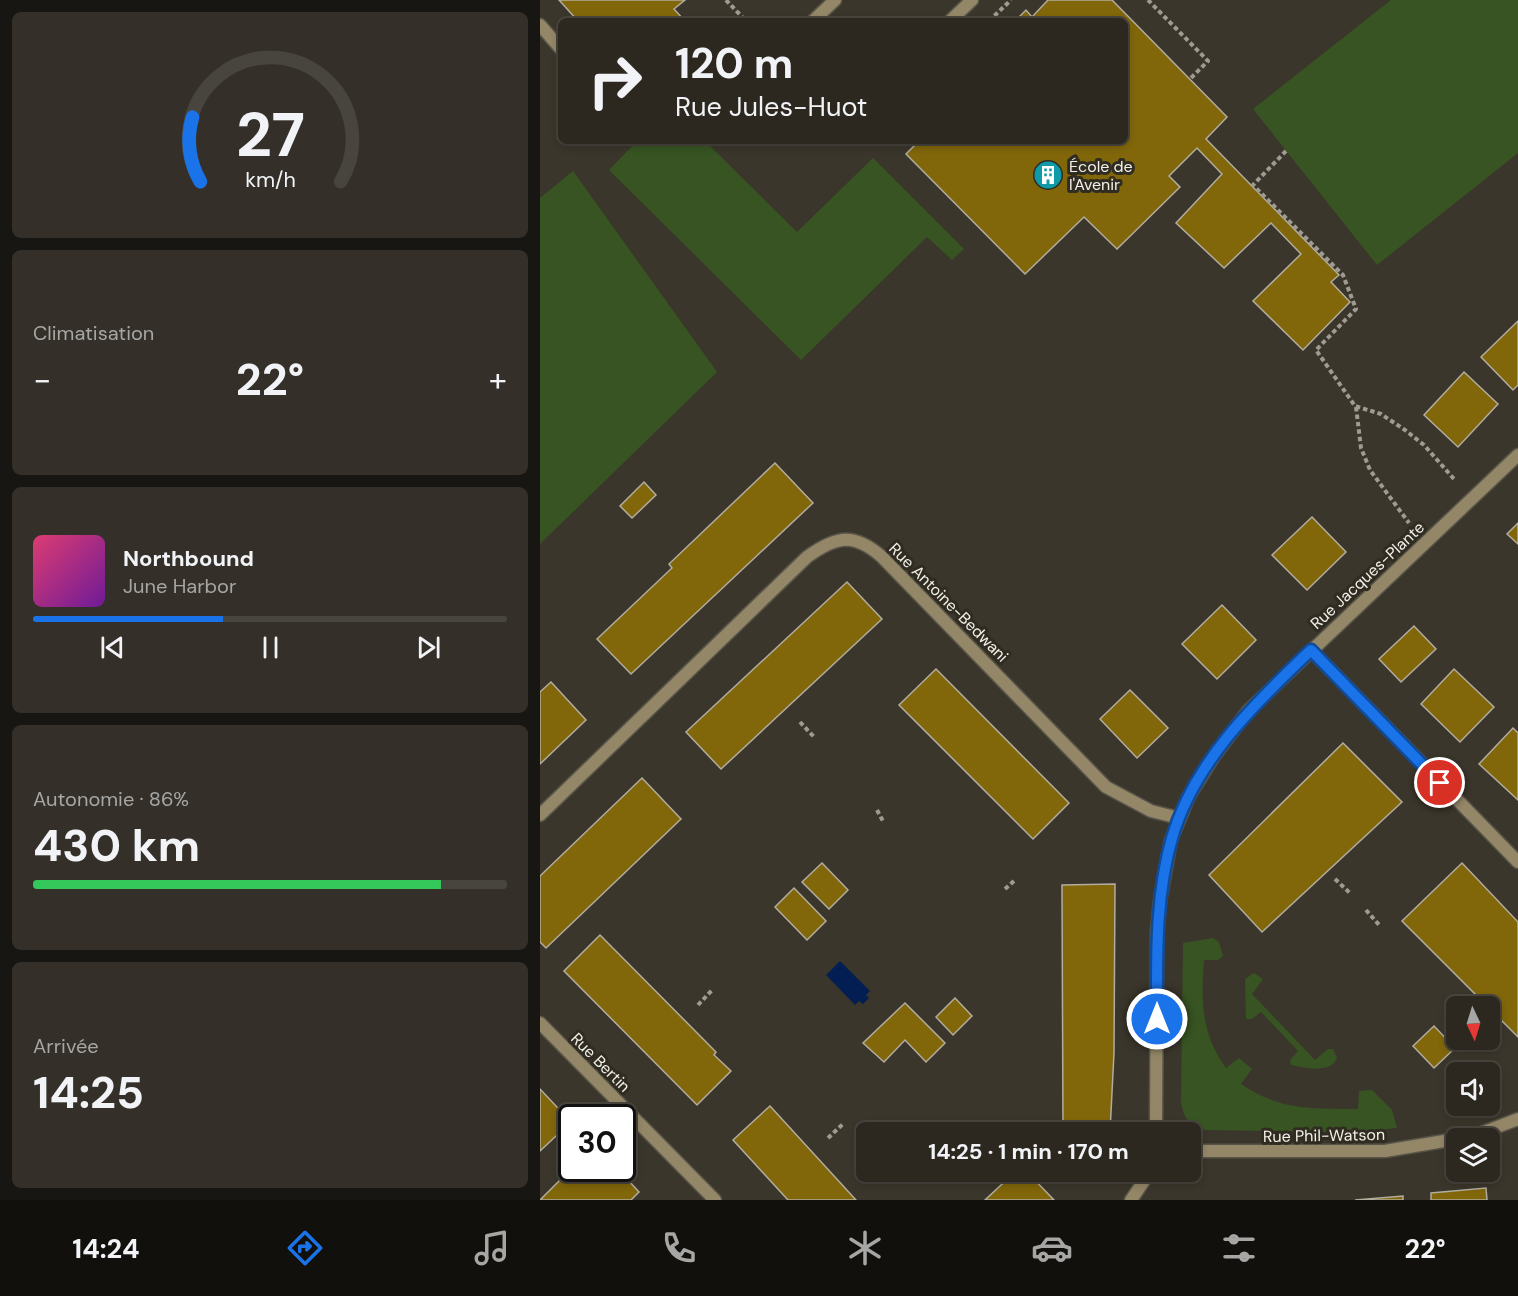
<!DOCTYPE html>
<html lang="fr">
<meta charset="utf-8">
<style>
:root{--surface:#2c2820;--page:#343029;--text:#f1f3f6;--muted:#a6a6a5;--line:#48443e;--accent:#1a73e8}
body{margin:0;font-family:"DM Sans",sans-serif;background:var(--page);color:var(--text);height:100vh;display:flex;flex-direction:column;font-size:22px;white-space:nowrap}
*{box-sizing:border-box;margin:0}
p{font-size:20px;color:var(--muted)}
.icon{flex:none;width:33px;height:33px;fill:none;stroke:currentColor;stroke-width:2;stroke-linecap:round;stroke-linejoin:round}
.map{position:relative;flex:1;overflow:hidden}
.sheet{display:flex;flex-direction:column;gap:12px;padding:12px;background:#181612;width:540px}
.sheet>*{flex:none}
.banner{position:absolute;left:18px;top:18px;width:570px;height:126px;border-radius:9px;box-shadow:0 3px 9px #0003,0 0 0 2px var(--line);background:#2c2820;color:var(--text);overflow:hidden}
.needle{width:39px;rotate:176deg}
.buttons{position:absolute;left:906px;top:996px;display:grid;gap:12px}
.buttons a{display:grid;place-items:center;width:54px;height:54px;border-radius:9px;background:var(--surface);box-shadow:0 3px 9px #0003,0 0 0 2px var(--line);font-size:30px}
.speed{position:absolute;left:18px;top:1104px;display:flex;gap:12px;font-size:30px;font-weight:700;text-align:center}
.speed>*{display:grid;place-content:center;width:78px;height:78px;border-radius:50%;background:var(--surface);box-shadow:0 3px 9px #0003,0 0 0 2px var(--line);line-height:1}
.speed .limit{border:3px solid #111;border-radius:9px;background:#fff;color:#111}
.pin{position:absolute;display:grid;place-items:center;width:51px;height:51px;color:#fff;margin:-26px;border:3px solid #fff;border-radius:50%;box-shadow:0 2px 6px #0007}
.me{position:absolute;width:66px;margin:-33px;rotate:0deg;stroke-linejoin:round;filter:drop-shadow(0 0 4px #0008)}
.turn{display:flex;align-items:center;gap:21px;height:126px;padding:0 18px;font-size:27px}
.turn .icon{width:78px;height:78px;stroke-width:2.5}
.turn b{display:block;font-size:42px;line-height:51px}
.big{font-size:45px;font-weight:700;line-height:1.1}
.sheet .widget{flex:1;display:flex;flex-direction:column;justify-content:center;gap:9px;min-width:0;padding:0 21px;border-radius:9px;background:var(--page)}
.sheet .dial{align-items:center;gap:0}
.dial svg{height:156px;overflow:visible;fill:none;stroke:var(--line);stroke-width:7;stroke-linecap:round;text-anchor:middle}
.dial text{fill:var(--text);stroke:none}
.song{display:flex;align-items:center;gap:18px}
.cover{width:72px;height:72px;border-radius:9px;background:linear-gradient(135deg,hsl(340 70% 55%),hsl(280 70% 35%))}
.played{height:6px;border-radius:3px;background:linear-gradient(90deg,var(--accent) 40%,var(--line) 40%)}
.keys{display:flex;justify-content:space-around;direction:ltr}
.heat{display:flex;justify-content:space-between;align-items:center;font-size:33px;direction:ltr}
.charge{height:9px;border-radius:4px;background:linear-gradient(90deg,#34c759 86%,var(--line) 0)}
.trip{position:absolute;left:316px;top:1122px;width:345px;height:60px;border-radius:9px;background:var(--surface);box-shadow:0 3px 9px #0003,0 0 0 2px var(--line);font-weight:700;line-height:60px;text-align:center}
.dock{display:flex;height:96px;justify-content:space-around;align-items:center;background:#12100d;color:var(--muted)}
.dock .icon{width:42px;height:42px}
.dock .selected{color:var(--accent)}
.dock b{font-size:27px;color:var(--text)}
main{display:flex;flex:1;min-height:0}
.map>svg:first-child{display:block}
</style>
<main>
<section class="sheet">
<div class="widget dial"><svg viewBox="0 0 100 80">
<path d="M14 69A42 42 0 1 1 86 69"/>
<path d="M14 69A42 42 0 0 1 10 36" stroke="#1a73e8"/>
<text x="50" y="56" font-size="32" font-weight="700">27</text>
<text x="50" y="72" font-size="11">km/h</text>
</svg></div>
<div class="widget"><p>Climatisation</p>
<div class="heat"><a>−</a><b class="big">22°</b><a>+</a></div>
</div>
<div class="widget">
<div class="song"><i class="cover"></i><div><b>Northbound</b><p>June Harbor</p></div></div>
<div class="played"></div>
<div class="keys"><svg class="icon" aria-label="previous" viewBox="0 0 24 24"><path d="M18 5L8 12l10 7zM5 5v14"/></svg><svg class="icon" aria-label="pause" viewBox="0 0 24 24"><path d="M8 5v14M16 5v14"/></svg><svg class="icon" aria-label="next" viewBox="0 0 24 24"><path d="M6 5l10 7-10 7zM19 5v14"/></svg></div>
</div>
<div class="widget"><p>Autonomie · 86%</p><b class="big">430 km</b><div class="charge"></div></div>
<div class="widget"><p>Arrivée</p><b class="big">14:25</b></div>
</section>
<div class="map">
<svg width="978" height="1200" viewBox="0 0 978 1200">
<rect width="100%" height="100%" fill="#3b362b"/>
<g fill="#375422">
<path d="M851,0H978V153L837,265L713,109Z"/>
<path d="M97,141H165L257,232L333,158L424,249L412,260L387,237L261,360L69,170Z"/>
<path d="M33,171L177,372L0,544V198Z"/>
<path d="M673,938L679,942L683,956L678,960H664C661,1000 661,1034 686,1068L699,1058L712,1069L701,1084C740,1111 773,1108 818,1109L819,1091L832,1090L852,1110L857,1128L817,1132L664,1130C649,1125 643,1117 641,1102L643,943Z"/>
<path d="M714,973L723,979L712,994L775,1060L788,1049H793L797,1058C791,1074 764,1068 751,1065L750,1060L758,1051L721,1012L712,1019H706L705,979Z"/>
</g>
<path fill="#021e53" d="M300,961L330,991L326,995L329,998L323,1004L319,1001L315,1005L286,975Z"/>
<g fill="#81660a" stroke="#b2ad9f" stroke-width="1.5">
<path d="M19,0H145L134,9L145,21H38Z"/>
<path d="M508,0H572L687,117L666,139L799,275L791,282L810,302L763,350L713,301L761,254L731,223L684,268L636,223L682,174L657,148L629,176L640,187L577,249L544,217L485,274L366,154L379,141H585V21H475L486,10L492,17Z"/>
<path d="M978,321V385L973,390L941,357Z"/>
<path d="M924,372L958,404L918,447L884,415Z"/>
<path d="M235,463L273,503L91,674L57,639L132,568L129,564Z"/>
<path d="M104,482L116,495L92,518L80,506Z"/>
<path d="M772,517L806,552L767,590L732,555Z"/>
<path d="M978,523V544L967,534Z"/>
<path d="M307,582L342,619L181,769L146,732Z"/>
<path d="M682,605L716,640L677,679L642,644Z"/>
<path d="M874,626L896,649L861,682L839,659Z"/>
<path d="M396,669L529,803L493,839L359,705Z"/>
<path d="M914,669L954,707L920,742L881,704Z"/>
<path d="M11,682L46,720L0,764V692Z"/>
<path d="M590,690L628,728L597,758L560,719Z"/>
<path d="M973,728L978,733V800L939,764Z"/>
<path d="M803,743L862,802L722,932L669,875Z"/>
<path d="M102,778L141,819L6,948L0,942V876Z"/>
<path d="M282,863L308,890L289,909L262,882Z"/>
<path d="M922,863L978,922V1037L862,921Z"/>
<path d="M575,884L574,1053L570,1132H523L522,885Z"/>
<path d="M254,888L286,921L267,940L235,907Z"/>
<path d="M60,935L176,1052L174,1055L191,1071L157,1105L24,971Z"/>
<path d="M415,998L432,1016L413,1035L396,1017Z"/>
<path d="M365,1003L405,1043L386,1062L365,1040L344,1062L323,1043Z"/>
<path d="M894,1026L915,1048L894,1068L873,1046Z"/>
<path d="M0,1089L31,1122L0,1151Z"/>
<path d="M230,1106L316,1200H248L193,1140Z"/>
<path d="M32,1168H77L99,1192L91,1200H0Z"/>
<path d="M475,1172H487L514,1200H445Z"/>
<path d="M946,1188L947,1200H891V1193Z"/>
<path d="M863,1196V1200H815Z"/>
</g>
<g fill="none" stroke-linecap="round" stroke-linejoin="round">
<g stroke="#585449" stroke-width="15">
<g id="service">
<path d="M274,20L295,0"/>
<path d="M410,21L432,0"/>
<path d="M0,25L21,49"/>
</g>
</g>
<g stroke="#585449" stroke-width="15">
<g id="minor">
<path d="M771,650L978,862"/>
<path d="M0,815L267,557C296,536 314,532 342,557L566,787L611,811L639,818"/>
<path d="M0,1023L175,1200"/>
<path d="M616,1132L617,931L620,901L631,840L649,796L674,756L708,711L978,455"/>
<path d="M918,1138L941,1133L978,1119"/>
<path d="M651,1151H845L916,1139"/>
<path d="M591,1200L610,1172"/>
</g>
</g>
<g stroke="#9f9b93" stroke-width="4" stroke-dasharray="4.5 3" stroke-linecap="butt">
<path d="M186,0L206,21"/>
<path d="M608,0L668,61L650,79"/>
<path d="M449,21L471,0"/>
<path d="M746,151L713,185L803,275L816,309L776,350L815,406L841,414L865,430L884,445L914,479"/>
<path d="M816,407L821,448L830,470L869,523"/>
<path d="M260,722L274,737"/>
<path d="M337,810L344,823"/>
<path d="M795,879L811,894"/>
<path d="M465,889L474,881"/>
<path d="M826,910L840,926"/>
<path d="M158,1005L173,989"/>
<path d="M288,1138L304,1123"/>
</g>
<use href="#service" stroke="#948768" stroke-width="12"/>
<use href="#minor" stroke="#948768" stroke-width="12"/>
</g>
<g fill="none" stroke-linecap="round" stroke-linejoin="round">
<g stroke="#114b97" stroke-width="15">
<path id="route" d="M617,1019C617,959 615,897 632,838C654,762 715,703 771,650L900,783"/>
</g>
<use href="#route" stroke="#1a73e8" stroke-width="10"/>
</g>
<defs>
<g id="building-disc" transform="scale(1.5)"><circle r="9.5" fill="#0f9aa8" stroke="#302c21"/><path d="M-4-6H4V6H1V3H-1V6H-4ZM-2.5-4.3h1.7v1.8h-1.7ZM.8-4.3h1.7v1.8H.8ZM-2.5-1h1.7V.8h-1.7ZM.8-1h1.7V.8H.8Z" fill="#fff"/></g>
</defs>
<g fill-rule="evenodd">
<use href="#building-disc" x="508" y="175"/>
</g>
<g text-anchor="middle" stroke-width="6" stroke-linejoin="round" paint-order="stroke">
<g font-size="16" fill="#f3f0e9" stroke="#302c21" text-anchor="start">
<text x="529" y="172">École de<tspan x="529" dy="18">l'Avenir</tspan></text>
</g>
<g font-size="16" fill="#f3f0e9" stroke="#302c21">
<text transform="translate(827 575) rotate(-43)" y="6">Rue Jacques-Plante</text>
<text transform="translate(409 602) rotate(45)" y="6">Rue Antoine-Bedwani</text>
<text transform="translate(61 1062) rotate(45)" y="6">Rue Bertin</text>
<text transform="translate(784 1135) rotate(-1)" y="6">Rue Phil-Watson</text>
</g>
</g>
</svg>
<div class="buttons">
<a><svg class="needle" viewBox="-14 -14 28 28"><path d="M0-13l5 13h-10z" fill="#e53935"/><path d="M0 13l5-13h-10z" fill="#a6a6a5"/></svg></a>
<a><svg class="icon" aria-label="sound" viewBox="0 0 24 24"><path d="M4 9h4l5-4v14l-5-4H4zM17 9q2 3 0 6"/></svg></a>
<a><svg class="icon" aria-label="layers" viewBox="0 0 24 24"><path d="M12 4l9 5-9 5-9-5zM3 14l9 5 9-5"/></svg></a>
</div>
<div class="speed"><div class="limit">30</div></div>
<div class="pin" style="left:900px;top:783px;background:#d93025"><svg class="icon" aria-label="arrive" viewBox="0 0 24 24"><path d="M6 21V4h12l-3 4 3 4H6"/></svg></div>
<svg class="me" style="left:617px;top:1019px" viewBox="-20 -20 40 40"><circle r="17" fill="#1a73e8" stroke="#fff" stroke-width="3"/><path d="M0-11L8 9 0 5-8 9z" fill="#fff"/></svg>
<div class="trip">14:25 · 1 min · 170 m</div>
<div class="banner">
<div class="turn"><svg class="icon" aria-label="right" viewBox="0 0 24 24"><path d="M7 20v-9h11M14 6l5 5-5 5"/></svg><div><b>120 m</b>Rue Jules-Huot</div></div>
</div>
</div>
</main>
<nav class="dock">
<b>14:24</b>
<svg class="icon selected" aria-label="directions" viewBox="0 0 24 24"><path d="M12 3l9 9-9 9-9-9zM9 14v-3h6M13 9l2 2-2 2"/></svg>
<svg class="icon" aria-label="music" viewBox="0 0 24 24"><path d="M9 18V5l10-2v13"/><circle cx="6" cy="18" r="3"/><circle cx="16" cy="16" r="3"/></svg>
<svg class="icon" aria-label="phone" viewBox="0 0 24 24"><path d="M5 4h4l2 5-3 2q2 4 5 5l2-3 5 2v4C11 20 4 13 5 4z"/></svg>
<svg class="icon" aria-label="climate" viewBox="0 0 24 24"><path d="M12 3v18M4 7l16 10M4 17L20 7"/></svg>
<svg class="icon" aria-label="car" viewBox="0 0 24 24"><path d="M5 17H2v-5l4-1 3-4h7l3 4 3 1v5h-3M9 17h6M6 11h13"/><circle cx="7" cy="17" r="2"/><circle cx="17" cy="17" r="2"/></svg>
<svg class="icon" aria-label="filters" viewBox="0 0 24 24"><path d="M4 7h16M4 17h16"/><circle cx="9" cy="7" r="2"/><circle cx="15" cy="17" r="2"/></svg>
<b>22°</b>
</nav>
